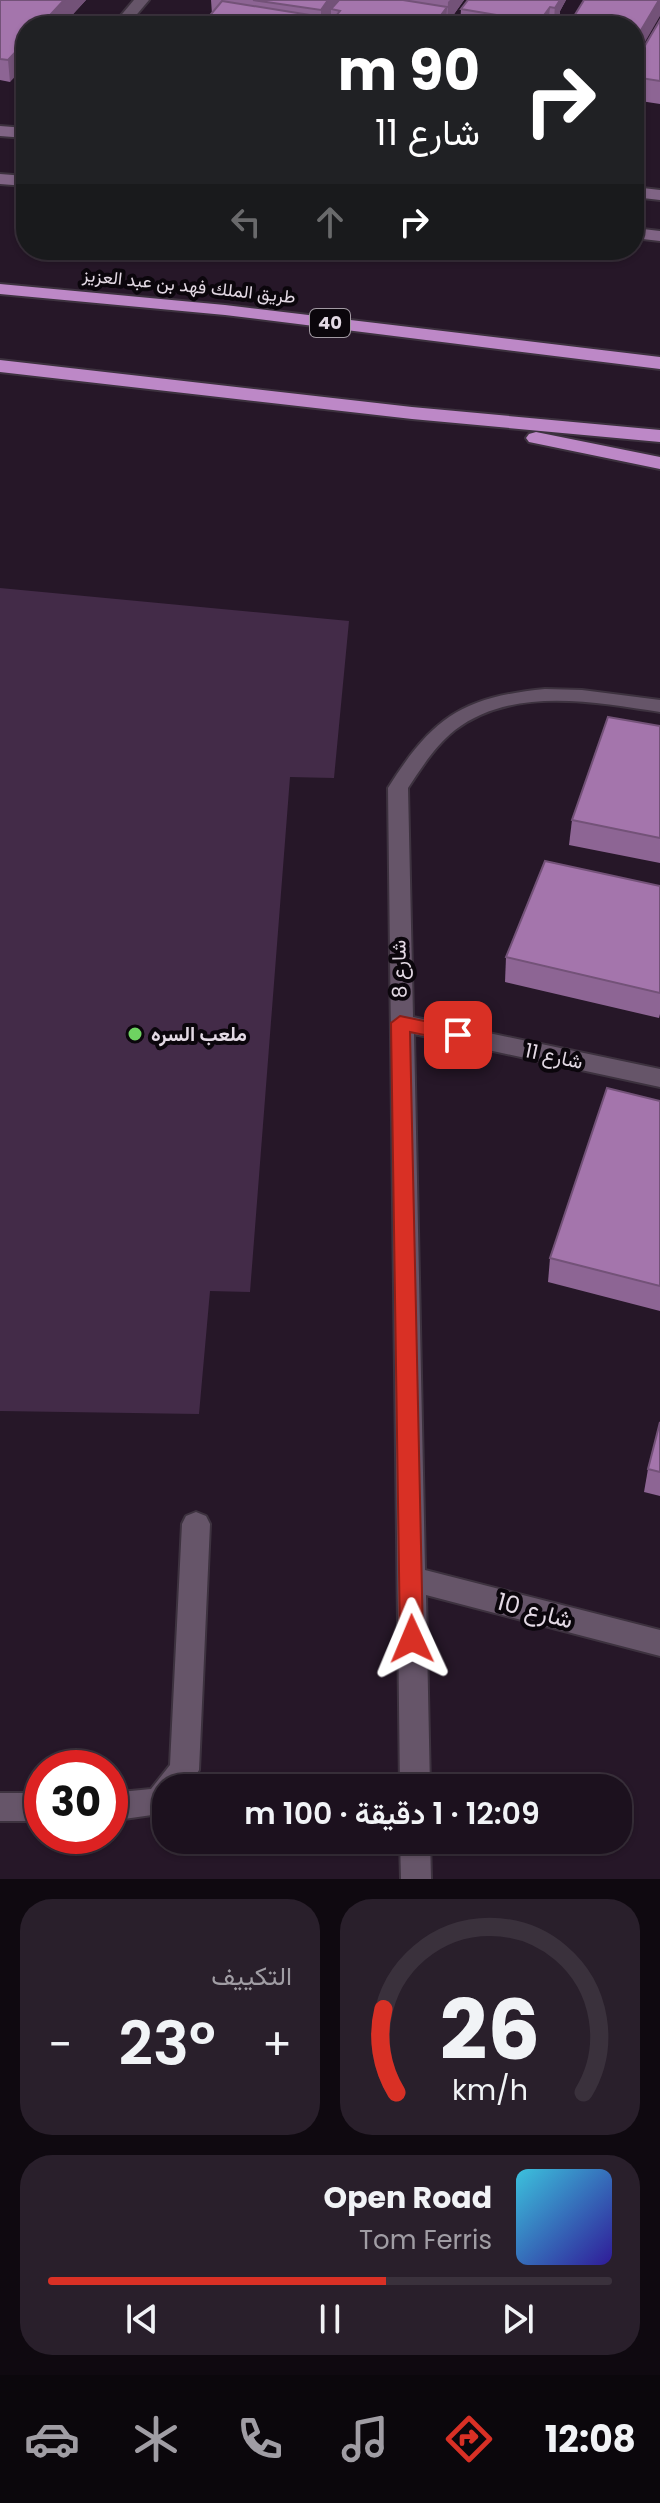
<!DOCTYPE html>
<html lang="ar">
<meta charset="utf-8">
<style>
:root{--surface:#1c111e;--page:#291f2b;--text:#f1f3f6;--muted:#a09da4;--line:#3a313c;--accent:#d93025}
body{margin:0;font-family:Poppins,Vazirmatn,sans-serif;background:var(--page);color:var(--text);direction:rtl;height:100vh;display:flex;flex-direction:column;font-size:30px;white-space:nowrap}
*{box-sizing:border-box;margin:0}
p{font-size:26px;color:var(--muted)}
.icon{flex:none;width:44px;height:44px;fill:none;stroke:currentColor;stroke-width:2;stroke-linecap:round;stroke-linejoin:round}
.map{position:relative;height:1879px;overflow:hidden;direction:ltr}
.panel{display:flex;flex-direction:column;gap:20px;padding:20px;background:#0f0910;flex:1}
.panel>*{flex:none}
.guide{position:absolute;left:16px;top:16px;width:628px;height:244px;border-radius:32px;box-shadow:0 2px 6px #0004,0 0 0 2px var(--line);direction:rtl;background:#202124;color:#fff;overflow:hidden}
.speed{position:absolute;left:24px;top:1750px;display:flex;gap:16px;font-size:40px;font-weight:700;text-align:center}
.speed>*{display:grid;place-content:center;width:104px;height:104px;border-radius:50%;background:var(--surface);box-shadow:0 2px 6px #0004,0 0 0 2px var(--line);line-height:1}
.speed .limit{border:12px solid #d22;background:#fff;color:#111}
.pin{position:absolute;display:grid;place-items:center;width:68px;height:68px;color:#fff;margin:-34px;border-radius:16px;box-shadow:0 4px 12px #0006}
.me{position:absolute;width:88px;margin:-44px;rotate:359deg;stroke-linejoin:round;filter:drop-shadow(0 0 6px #0008)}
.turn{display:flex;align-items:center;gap:28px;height:168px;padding:0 32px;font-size:36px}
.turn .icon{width:104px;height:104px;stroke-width:2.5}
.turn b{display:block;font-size:56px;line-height:68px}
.lanes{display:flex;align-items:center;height:76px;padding:0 32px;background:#0003;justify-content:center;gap:40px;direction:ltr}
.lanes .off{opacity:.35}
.big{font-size:60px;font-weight:600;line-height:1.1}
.panel .widget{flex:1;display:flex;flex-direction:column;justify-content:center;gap:12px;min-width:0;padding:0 28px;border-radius:32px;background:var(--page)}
.panel .dial{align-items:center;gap:0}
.dial svg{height:208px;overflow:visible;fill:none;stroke:var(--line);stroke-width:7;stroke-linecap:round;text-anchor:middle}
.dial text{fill:var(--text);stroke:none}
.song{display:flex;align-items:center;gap:24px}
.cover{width:96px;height:96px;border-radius:12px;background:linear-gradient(135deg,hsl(190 70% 55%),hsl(250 70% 35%))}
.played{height:8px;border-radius:4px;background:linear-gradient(90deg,var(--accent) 60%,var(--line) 60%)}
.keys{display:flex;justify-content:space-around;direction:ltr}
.heat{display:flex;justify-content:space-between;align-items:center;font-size:44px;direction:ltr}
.panel .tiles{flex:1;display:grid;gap:20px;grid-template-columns:1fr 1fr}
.widget:last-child{grid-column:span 2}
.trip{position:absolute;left:152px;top:1774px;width:480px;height:80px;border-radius:32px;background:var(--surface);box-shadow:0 2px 6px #0004,0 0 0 2px var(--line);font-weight:600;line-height:80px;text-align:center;direction:rtl}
.tabs{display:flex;height:128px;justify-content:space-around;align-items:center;background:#0b070c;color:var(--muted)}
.tabs .icon{width:56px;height:56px}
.tabs .on{color:var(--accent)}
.tabs b{font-size:36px;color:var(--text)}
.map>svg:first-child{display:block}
</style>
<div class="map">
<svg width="660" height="1879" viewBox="0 0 660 1879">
<rect width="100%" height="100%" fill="#261728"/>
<path fill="#432b48" d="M0,588L349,621L334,778L290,777L250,1292L210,1291L199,1414L0,1411Z"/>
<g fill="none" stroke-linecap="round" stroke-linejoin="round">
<g stroke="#3d323f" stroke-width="4">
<g id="service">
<path d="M196,1512L206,1516L210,1524L199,1770L188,1788H166V1813L110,1821V1793L151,1789L170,1765L182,1524L186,1516Z"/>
<rect x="0" y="1793" width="42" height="28"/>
</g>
</g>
<g stroke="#3d323f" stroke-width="4">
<g id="minor">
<path d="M134,0H149L127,26H112Z"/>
<path d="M545,689L582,690L660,700V712C594,702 513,686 455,730C435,746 422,767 408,788L413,1017L660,1069V1087L414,1034L425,1570L660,1630V1656L426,1595L430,1788H400L388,788C432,718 462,697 545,689Z"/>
<path d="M400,1840H430L431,1879H401Z"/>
</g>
</g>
<g stroke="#3d323f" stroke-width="4">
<g id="secondary">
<path d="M0,126L26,128V138L0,136Z"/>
<path d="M0,174L26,176V186L0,184Z"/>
<path d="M634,187L660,190V200L634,197Z"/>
<path d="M634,228L660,231V241L634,238Z"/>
</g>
</g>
<g stroke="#3d323f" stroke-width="4">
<g id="motorway">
<path d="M0,284L225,305L660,357V369L225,315L0,294Z"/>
<path d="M0,360L412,407L660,430V442L412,419L0,372Z"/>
<path d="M536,432L660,457V469L529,442L526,438L529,434Z"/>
</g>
</g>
<use href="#service" fill="#665569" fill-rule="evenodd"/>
<use href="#minor" fill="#665569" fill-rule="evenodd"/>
<use href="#secondary" fill="#806485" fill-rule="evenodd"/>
<use href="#motorway" fill="#bd88c7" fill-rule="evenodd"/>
</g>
<g fill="#8d6594">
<path d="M0,0H86L62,26H26L10,82L0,80Z"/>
<path d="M211,0H464L447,24H446V26L331,22V17L325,26H201L212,14Z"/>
<path d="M468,0H566L560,11L559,21L556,26H460L461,9Z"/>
<path d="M660,20V104L634,100V64Z"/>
<path d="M660,726V863L569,845L572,820Z"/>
<path d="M660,886V1014L659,1018L505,982L506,957Z"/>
<path d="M660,1101V1311L548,1282L550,1258Z"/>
<path d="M660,1422V1496L644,1492L648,1469Z"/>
</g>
<g fill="#735278">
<path d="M64,0H86L62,26H40Z"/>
<path d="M328,0H340L331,9V17L325,26H321V10Z"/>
<path d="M450,0H464L447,24L448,2Z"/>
<path d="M555,0H566L560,11L559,21L556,26H554Z"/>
<path d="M659,0H660V16L634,61V42Z"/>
<path d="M447,7L446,26H433Z"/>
<path d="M550,7L548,26H539V22Z"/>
<path d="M316,16V26H308Z"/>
<path d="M26,41V65L10,82L8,60Z"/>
</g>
<g fill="#a475ac" stroke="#735278" stroke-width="2">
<path d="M0,0H64L40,26H26V41L8,60L0,59Z"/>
<path d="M253,0H328L321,10Z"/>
<path d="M339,0H403L447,7L433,26H328L340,11L331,9Z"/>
<path d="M468,0H560L555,8L550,7L539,22L461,9Z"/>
<path d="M584,0H659L634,42V26H568Z"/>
<path d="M222,1L316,16L308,26H201Z"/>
<path d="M660,20V81L634,77V64Z"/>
<path d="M608,717L660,726V838L572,820Z"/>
<path d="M545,861L660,886V993L506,957Z"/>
<path d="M607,1088L660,1101V1286L550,1258Z"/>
<path d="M660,1422V1472L648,1469Z"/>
</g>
<path fill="#d93025" stroke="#8d1f18" stroke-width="2" d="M400,1016L458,1028L468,1035L458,1042L410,1032L423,1639L420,1646L412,1649L404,1646L400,1639L391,1023Z"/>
<circle fill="#6ed361" stroke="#0b060c" stroke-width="3" cx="135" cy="1034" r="8"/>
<g text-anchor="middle" stroke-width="8" stroke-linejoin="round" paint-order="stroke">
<g font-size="18" fill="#e3d9e4" stroke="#0b060c">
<text transform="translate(189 286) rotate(6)" y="6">طريق الملك فهد بن عبد العزيز</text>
</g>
<rect fill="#0b060c" stroke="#a29aa3" stroke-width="2" x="310" y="309" width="40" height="28" rx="6"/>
<g font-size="18" font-weight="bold" fill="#e3d9e4">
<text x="330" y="329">40</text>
</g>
<g font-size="20" fill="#e3d9e4" stroke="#0b060c">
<text transform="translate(399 969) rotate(-91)" y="7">شارع 8</text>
<text transform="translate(554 1056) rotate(12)" y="7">شارع 11</text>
</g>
<g font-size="20" font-weight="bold" fill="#e3d9e4" stroke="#0b060c" text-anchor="start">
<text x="151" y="1041">ملعب السره</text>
</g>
<g font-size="24" fill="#e3d9e4" stroke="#0b060c">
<text transform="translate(535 1611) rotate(15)" y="8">شارع 10</text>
</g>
</g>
</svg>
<div class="speed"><div class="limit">30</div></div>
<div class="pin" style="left:458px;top:1035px;background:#d93025"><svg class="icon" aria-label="arrive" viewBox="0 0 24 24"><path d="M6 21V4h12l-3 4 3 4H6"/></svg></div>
<svg class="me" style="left:412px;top:1639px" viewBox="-20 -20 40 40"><path d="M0-17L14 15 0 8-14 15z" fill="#d93025" stroke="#fff" stroke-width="4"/></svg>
<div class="trip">12:09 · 1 دقيقة · 100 m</div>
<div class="guide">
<div class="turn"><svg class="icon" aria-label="right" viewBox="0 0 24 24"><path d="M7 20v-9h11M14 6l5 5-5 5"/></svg><div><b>90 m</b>شارع 11</div></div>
<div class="lanes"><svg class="icon off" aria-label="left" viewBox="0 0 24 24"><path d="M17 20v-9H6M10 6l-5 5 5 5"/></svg><svg class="icon off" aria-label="ahead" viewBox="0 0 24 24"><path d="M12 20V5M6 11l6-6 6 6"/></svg><svg class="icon" aria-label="right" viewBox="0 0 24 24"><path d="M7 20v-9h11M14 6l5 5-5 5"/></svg></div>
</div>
</div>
<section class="panel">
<div class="tiles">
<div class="widget dial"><svg viewBox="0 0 100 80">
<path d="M14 69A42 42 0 1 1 86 69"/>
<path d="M14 69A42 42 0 0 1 9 37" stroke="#d93025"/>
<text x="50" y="56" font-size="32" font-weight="700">26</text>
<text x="50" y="72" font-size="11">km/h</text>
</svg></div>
<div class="widget"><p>التكييف</p>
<div class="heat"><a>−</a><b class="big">23°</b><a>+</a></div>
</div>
<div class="widget">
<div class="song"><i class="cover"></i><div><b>Open Road</b><p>Tom Ferris</p></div></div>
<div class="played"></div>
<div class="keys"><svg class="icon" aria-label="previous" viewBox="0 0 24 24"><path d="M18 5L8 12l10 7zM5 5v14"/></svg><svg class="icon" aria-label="pause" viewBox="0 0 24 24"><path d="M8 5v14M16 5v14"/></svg><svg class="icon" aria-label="next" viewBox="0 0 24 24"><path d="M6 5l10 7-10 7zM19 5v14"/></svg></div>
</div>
</div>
</section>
<nav class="tabs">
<b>12:08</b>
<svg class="icon on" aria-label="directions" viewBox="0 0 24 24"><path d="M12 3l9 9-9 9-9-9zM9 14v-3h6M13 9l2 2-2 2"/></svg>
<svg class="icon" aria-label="music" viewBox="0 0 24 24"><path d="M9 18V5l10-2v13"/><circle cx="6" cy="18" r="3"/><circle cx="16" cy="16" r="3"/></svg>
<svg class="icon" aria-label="phone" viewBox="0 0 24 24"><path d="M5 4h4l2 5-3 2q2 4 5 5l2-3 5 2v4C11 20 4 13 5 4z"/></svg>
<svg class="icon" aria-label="climate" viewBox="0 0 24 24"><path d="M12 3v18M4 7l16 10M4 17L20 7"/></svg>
<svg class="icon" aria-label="car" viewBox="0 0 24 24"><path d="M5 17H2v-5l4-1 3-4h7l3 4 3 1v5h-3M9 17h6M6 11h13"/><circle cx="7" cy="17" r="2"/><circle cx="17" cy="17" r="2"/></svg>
</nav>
